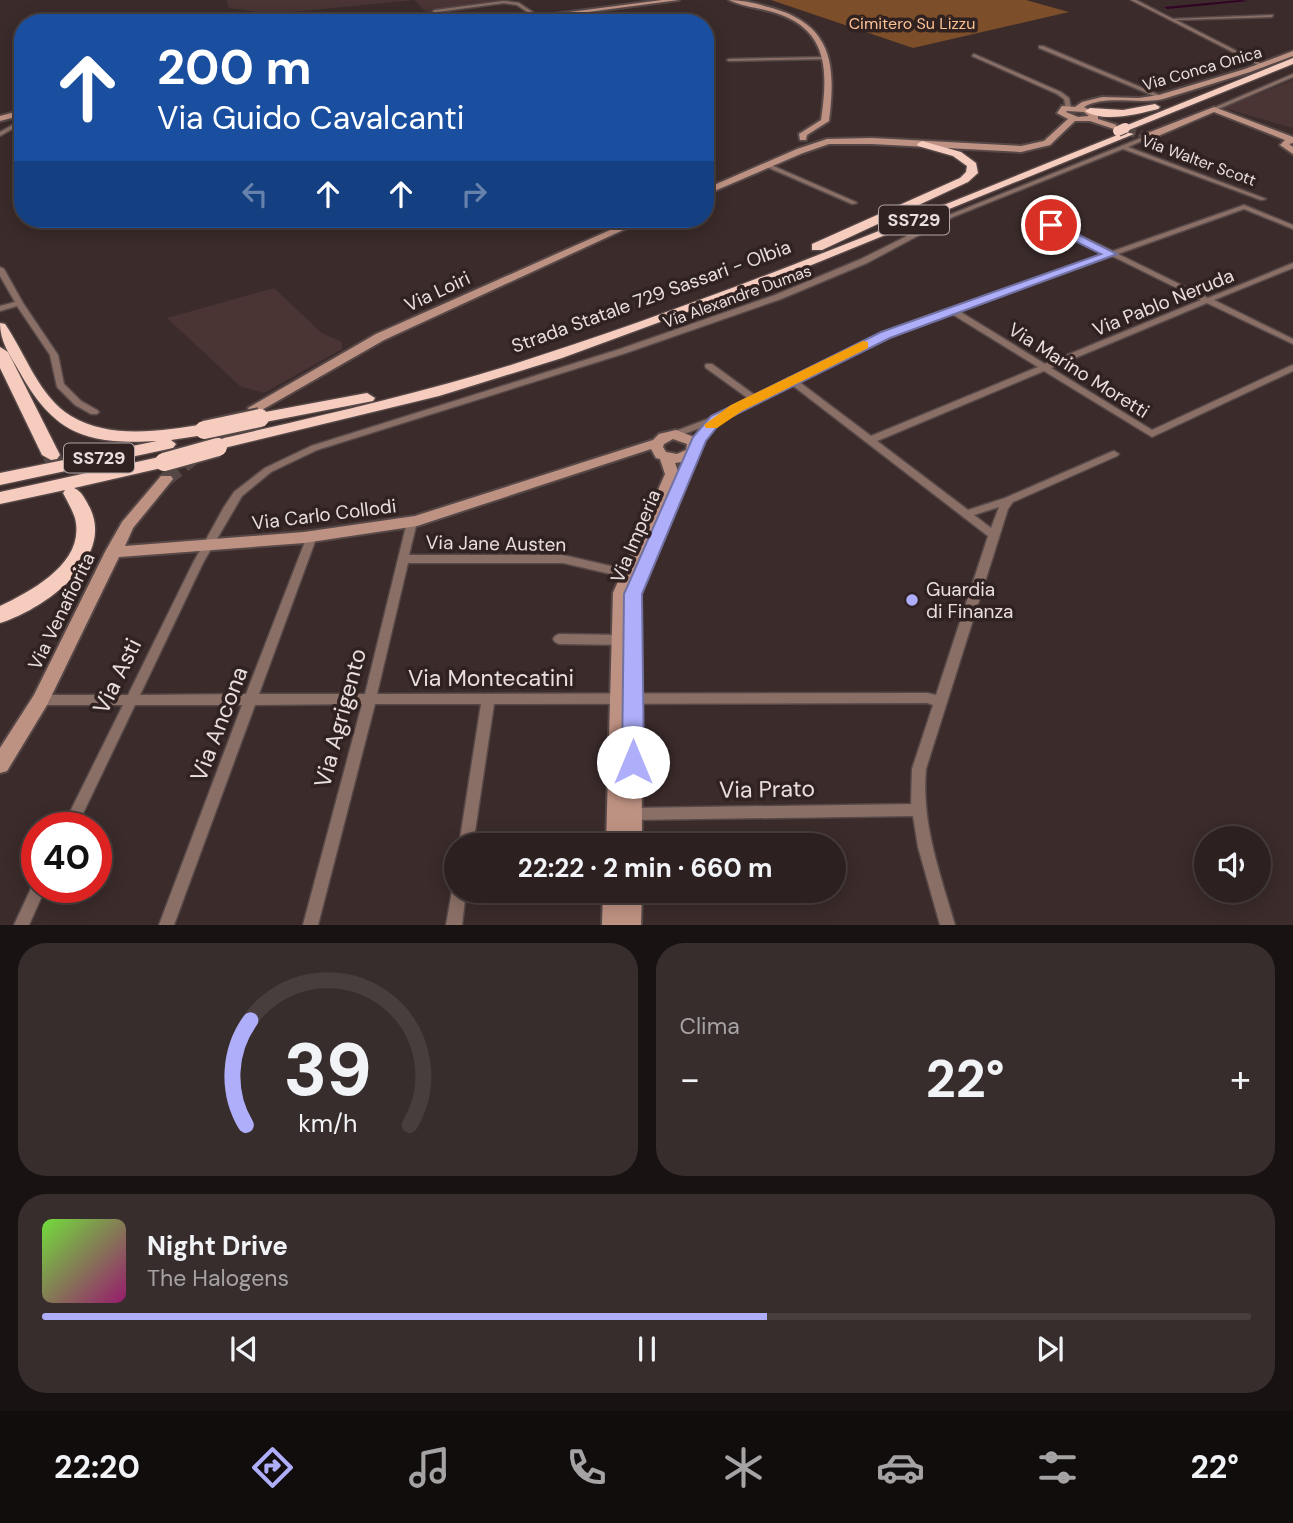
<!DOCTYPE html>
<html lang="it">
<meta charset="utf-8">
<style>
:root{--surface:#2c2020;--page:#382d2d;--text:#f1f3f6;--muted:#a6a3a5;--line:#483e3e;--accent:#aeaefa}
body{margin:0;font-family:"DM Sans",sans-serif;background:var(--page);color:var(--text);height:100vh;display:flex;flex-direction:column;font-size:26px;white-space:nowrap}
*{box-sizing:border-box;margin:0}
p{font-size:23px;color:var(--muted)}
.icon{flex:none;width:38px;height:38px;fill:none;stroke:currentColor;stroke-width:2;stroke-linecap:round;stroke-linejoin:round}
.map{position:relative;height:925px;overflow:hidden}
.panel{display:flex;flex-direction:column;gap:18px;padding:18px;background:#181212;flex:1}
.panel>*{flex:none}
.banner{position:absolute;left:14px;top:14px;width:700px;height:214px;border-radius:28px;box-shadow:0 4px 18px #0003,0 0 0 2px var(--line);background:#1a4fa0;color:#fff;overflow:hidden}
.controls{position:absolute;left:1194px;top:826px;display:grid;gap:14px}
.controls a{display:grid;place-items:center;width:77px;height:77px;border-radius:50%;background:var(--surface);box-shadow:0 4px 18px #0003,0 0 0 2px var(--line);font-size:35px}
.speed{position:absolute;left:21px;top:812px;display:flex;gap:14px;font-size:35px;font-weight:700;text-align:center}
.speed>*{display:grid;place-content:center;width:91px;height:91px;border-radius:50%;background:var(--surface);box-shadow:0 4px 18px #0003,0 0 0 2px var(--line);line-height:1}
.speed .limit{border:10px solid #d22;background:#fff;color:#111}
.pin{position:absolute;display:grid;place-items:center;width:60px;height:60px;color:#fff;margin:-30px;border:4px solid #fff;border-radius:50%;box-shadow:0 2px 7px #0007}
.me{position:absolute;width:77px;margin:-38px;rotate:0deg;stroke-linejoin:round;filter:drop-shadow(0 0 5px #0008)}
.turn{display:flex;align-items:center;gap:24px;height:147px;padding:0 28px;font-size:32px}
.turn .icon{width:91px;height:91px;stroke-width:2.5}
.turn b{display:block;font-size:49px;line-height:60px}
.lanes{display:flex;align-items:center;height:66px;padding:0 28px;background:#0003;justify-content:center;gap:35px;direction:ltr}
.lanes .off{opacity:.35}
.big{font-size:52px;font-weight:700;line-height:1.1}
.panel .card{flex:1;display:flex;flex-direction:column;justify-content:center;gap:10px;min-width:0;padding:0 24px;border-radius:28px;background:var(--page)}
.panel .dial{align-items:center;gap:0}
.dial svg{height:182px;overflow:visible;fill:none;stroke:var(--line);stroke-width:7;stroke-linecap:round;text-anchor:middle}
.dial text{fill:var(--text);stroke:none}
.song{display:flex;align-items:center;gap:21px}
.cover{width:84px;height:84px;border-radius:10px;background:linear-gradient(135deg,hsl(100 70% 55%),hsl(320 70% 35%))}
.played{height:7px;border-radius:4px;background:linear-gradient(90deg,var(--accent) 60%,var(--line) 60%)}
.keys{display:flex;justify-content:space-around;direction:ltr}
.heat{display:flex;justify-content:space-between;align-items:center;font-size:38px;direction:ltr}
.panel .tiles{flex:1;display:grid;gap:18px;grid-template-columns:1fr 1fr}
.card:last-child{grid-column:span 2}
.trip{position:absolute;left:444px;top:833px;width:402px;height:70px;border-radius:35px;background:var(--surface);box-shadow:0 4px 18px #0003,0 0 0 2px var(--line);font-weight:700;line-height:70px;text-align:center}
.menu{display:flex;height:112px;justify-content:space-around;align-items:center;background:#120d0d;color:var(--muted)}
.menu .icon{width:49px;height:49px}
.menu .on{color:var(--accent)}
.menu b{font-size:32px;color:var(--text)}
.map>svg:first-child{display:block}
</style>
<div class="map">
<svg width="1293" height="925" viewBox="0 0 1293 925">
<rect width="100%" height="100%" fill="#3b2b2b"/>
<g fill="#4a3434">
<path d="M226,0H510L505,4L427,13L414,0L271,14L229,8Z"/>
<path d="M1293,80V128L1223,108Z"/>
<path d="M274,288L322,333L342,342V349L264,393L240,386L167,318Z"/>
</g>
<path fill="#7c4e29" d="M771,0H1026L1069,12L913,48Z"/>
<g fill="none" stroke-linecap="round" stroke-linejoin="round">
<path fill="#310425" fill-rule="evenodd" d="M1239,0L1249,1L1167,9L1164,7Z"/>
<path stroke="#554646" stroke-width="9" stroke-dasharray="9 4.5" stroke-linecap="butt" d="M1114,127L1144,136"/>
<path stroke="#554646" stroke-width="15" stroke-dasharray="15 7" stroke-linecap="butt" d="M166,479L235,425"/>
<path stroke="#554646" stroke-width="18" stroke-dasharray="18 10" stroke-linecap="butt" d="M51,455L72,493"/>
<g stroke="#574848" stroke-width="3">
<g id="street">
<path d="M1131,0H1136L1173,19L1273,15L1272,17L1176,20L1266,66L1262,67Z"/>
<path d="M504,1L519,3L540,17L536,18L517,5L504,3L437,12V15L445,23H440L433,15V11L435,10Z"/>
<path d="M1039,46H1043L1164,97L1159,98L1039,48Z"/>
<path d="M974,54L1061,92L1069,98L1071,108L1066,109L1064,99L1057,94L972,56Z"/>
<path d="M828,57L826,59L729,61L727,60L729,59Z"/>
<path d="M1293,74V77L1216,110L1211,109Z"/>
<path d="M23,119V123L0,136V132Z"/>
<path d="M1146,136L1151,137L1128,147L1266,199L1261,200L1123,149L953,217L867,263L781,299L626,353L317,450L271,472L242,496L203,563L140,695L246,694L306,539L307,536H315L316,539L259,694H365L407,522L412,519L417,522L409,555H563L628,570L632,571L633,574L632,577L628,578L563,563H408L377,694L927,693L936,695L988,536L792,385L717,422L698,447H692L690,445L705,426L679,436H673L671,434L673,432L713,417L749,399L706,368L705,366L706,364H712L756,396L787,380L788,378H792L882,333L1106,254L1049,225L1048,224L1051,222L1113,251L1244,205L1293,225V229L1244,209L1118,254L1208,298L1293,263V268L1214,300L1293,339V344L1207,303L1051,368L1152,430L1290,366L1293,365V371L1152,437L1044,371L877,441L968,510L1005,498L1111,452L1114,451L1119,454L1117,456L1013,502L1008,509L926,769C921,823 940,873 955,925H940L918,847L913,816L631,820L626,818L624,814L626,810L631,808L911,804L912,769L933,705L927,703L494,704L473,845H459L481,704H375L318,925H303L362,704L255,705L174,925H159L242,705H135L76,828H62L123,705H41L37,704L35,700L37,696L41,695H128L193,563L224,507L234,492L265,468L311,446L620,349L775,295L861,259L949,215ZM1112,256L1201,300L1045,364L959,311ZM952,314L1038,367L871,436L798,381L888,337ZM999,507L991,528L974,515Z"/>
<path d="M769,164L856,202L857,203L852,204L767,167V165Z"/>
<path d="M0,267L4,269L23,303L58,355L64,384L81,401L97,410L99,412L97,414H91L75,405L57,387L50,355L17,306L0,311V306L15,302L0,276Z"/>
<path d="M559,634L623,635L627,637L629,640L627,643L623,645L559,644L555,642L553,639L555,636Z"/>
<path d="M37,881V887H46L29,925H14L34,882Z"/>
<path d="M457,885V891H466L462,925H446L452,891L454,886Z"/>
</g>
</g>
<g stroke="#574848" stroke-width="4">
<g id="secondary">
<path d="M662,0H679L505,23H485Z"/>
<path d="M729,0C744,0 758,4 772,8C833,25 836,66 829,121L807,135L806,140H800L799,134L821,120C828,72 829,30 776,13C761,8 743,7 729,0Z"/>
<path d="M1293,51V56L1250,72L1163,99C1138,105 1106,94 1084,107L1098,115V119L1117,125L1118,127L1114,129L1090,121H1075L1050,145L1021,152L872,144H829L803,153L705,195V189L797,149L827,139L872,138L1021,146L1044,141L1068,119L1057,113L1062,106L1075,107L1082,102L1102,97L1139,98L1159,95L1245,69ZM1067,111L1084,112L1089,116L1078,117L1066,112Z"/>
<path d="M1214,107L1293,137V143L1289,144L1293,147V154L1280,145L1285,140L1214,112L1151,139L1140,136Z"/>
<path d="M23,110V115L0,121V116Z"/>
<path d="M635,219H647L384,340L260,411H250L248,408L376,334Z"/>
<path d="M676,430L699,439L700,452L641,594L642,845H606L613,593L665,474L660,459L656,458L651,449L417,526L304,543L119,557L47,705L7,771L0,773V748L34,695L105,552L122,522L161,476H171L173,479L133,528L125,546L304,532L415,516L653,440L659,434ZM673,439L687,444L686,450L677,454L666,452L663,447L664,444ZM682,462L678,471L675,463Z"/>
<path d="M603,891H642L641,925H602Z"/>
</g>
</g>
<g stroke="#574848" stroke-width="3">
<g id="highway">
<path d="M1293,58V64L1129,130L1120,128Z"/>
<path d="M1155,104L1160,107L1158,109C1138,114 1104,123 1085,111L1090,108L1123,110Z"/>
<path d="M1125,132L1134,134L777,279L562,358L439,396L224,448L215,443L224,438C320,416 417,394 511,365C720,299 922,213 1125,132Z"/>
<path d="M922,141L961,152L976,163L978,173L968,182L822,250H812V244L960,178L966,172L967,166L953,156L918,146L917,144Z"/>
<path d="M0,323L5,324C25,353 40,398 71,416C100,434 138,433 171,429C182,428 193,425 204,425C209,425 209,426 212,430L204,435L171,440L176,444L173,448L0,485V473L157,441C86,445 54,434 19,371C10,355 0,342 0,323Z"/>
<path d="M0,347L8,352L60,455L57,459L51,460L42,455L0,368Z"/>
<path d="M367,393L375,398L373,401L260,423L252,418L260,413Z"/>
<path d="M164,456L173,462L170,466L74,488C82,491 86,501 90,508C115,560 42,610 0,623V606C33,590 86,562 75,518C72,509 67,501 63,493L65,490L0,504V492Z"/>
</g>
</g>
<use href="#street" fill="#8a6f66" fill-rule="evenodd"/>
<use href="#secondary" fill="#be9283" fill-rule="evenodd"/>
<use href="#highway" fill="#f6ccbf" fill-rule="evenodd"/>
<g stroke="#574848" stroke-width="12" stroke-linecap="butt">
<path id="highway-bridge-far1" d="M1118,131L1125,128"/>
</g>
<g stroke="#574848" stroke-width="22" stroke-linecap="butt">
<g id="highway-bridge">
<path d="M204,430L260,418"/>
<path d="M164,462L218,447"/>
</g>
</g>
<use href="#highway-bridge-far1" stroke="#f6ccbf" stroke-width="10"/>
<use href="#highway-bridge" stroke="#f6ccbf" stroke-width="18"/>
</g>
<path fill="#aeaefa" stroke="#7171a2" stroke-width="2" d="M1051,221L1117,254L890,338L721,422L706,441L642,594L644,762L641,769L633,772L626,769L622,762L624,594L693,437L711,416L881,332L1101,254L1047,227L1045,225Z"/>
<path fill="#f59e0b" d="M863,341L868,342V348L742,411L717,428H706L704,425L731,405Z"/>
<circle fill="#aeaefa" stroke="#302221" stroke-width="2.5" cx="912" cy="600" r="7"/>
<g text-anchor="middle" stroke-width="7" stroke-linejoin="round" paint-order="stroke">
<g font-size="16" fill="#fdc194" stroke="#302221">
<text x="912" y="29">Cimitero Su Lizzu</text>
</g>
<g font-size="16" fill="#e8dede" stroke="#302221">
<text transform="translate(1202 68) rotate(-16)" y="6">Via Conca Onica</text>
<text transform="translate(1199 160) rotate(20)" y="6">Via Walter Scott</text>
<text transform="translate(737 296) rotate(-20)" y="6">Via Alexandre Dumas</text>
</g>
<g fill="#302221" stroke="#b1a6a5" stroke-width="2">
<rect x="879" y="205.5" width="70" height="29" rx="5"/>
<rect x="64" y="443.5" width="70" height="29" rx="5"/>
</g>
<g font-size="18" font-weight="bold" fill="#e8dede">
<text x="914" y="226">SS729</text>
<text x="99" y="464">SS729</text>
</g>
<g font-size="19" fill="#e8dede" stroke="#302221">
<text transform="translate(437 291) rotate(-25)" y="7">Via Loiri</text>
<text transform="translate(651 296) rotate(-20)" y="7">Strada Statale 729 Sassari - Olbia</text>
<text transform="translate(1163 302) rotate(-22)" y="7">Via Pablo Neruda</text>
<text transform="translate(1079 370) rotate(32)" y="7">Via Marino Moretti</text>
<text transform="translate(324 514) rotate(-7)" y="7">Via Carlo Collodi</text>
<text transform="translate(635 536) rotate(-67)" y="7">Via Imperia</text>
<text transform="translate(496 543) rotate(1)" y="7">Via Jane Austen</text>
<text transform="translate(61 611) rotate(-64)" y="7">Via Venafiorita</text>
</g>
<g font-size="19" fill="#e8dede" stroke="#302221" text-anchor="start">
<text x="926" y="596">Guardia<tspan x="926" dy="22">di Finanza</tspan></text>
</g>
<g font-size="23" fill="#e8dede" stroke="#302221">
<text transform="translate(117 676) rotate(-64)" y="8">Via Asti</text>
<text x="491" y="686">Via Montecatini</text>
<text transform="translate(340 718) rotate(-75)" y="8">Via Agrigento</text>
<text transform="translate(219 724) rotate(-69)" y="8">Via Ancona</text>
<text transform="translate(767 789) rotate(-1)" y="8">Via Prato</text>
</g>
</g>
</svg>
<div class="controls">
<a><svg class="icon" aria-label="sound" viewBox="0 0 24 24"><path d="M4 9h4l5-4v14l-5-4H4zM17 9q2 3 0 6"/></svg></a>
</div>
<div class="speed"><div class="limit">40</div></div>
<div class="pin" style="left:1051px;top:225px;background:#d93025"><svg class="icon" aria-label="arrive" viewBox="0 0 24 24"><path d="M6 21V4h12l-3 4 3 4H6"/></svg></div>
<svg class="me" style="left:633px;top:762px" viewBox="-20 -20 40 40"><circle r="19" fill="#fff"/><path d="M0-13L10 11 0 6-10 11z" fill="#aeaefa"/></svg>
<div class="trip">22:22 · 2 min · 660 m</div>
<div class="banner">
<div class="turn"><svg class="icon" aria-label="ahead" viewBox="0 0 24 24"><path d="M12 20V5M6 11l6-6 6 6"/></svg><div><b>200 m</b>Via Guido Cavalcanti</div></div>
<div class="lanes"><svg class="icon off" aria-label="left" viewBox="0 0 24 24"><path d="M17 20v-9H6M10 6l-5 5 5 5"/></svg><svg class="icon" aria-label="ahead" viewBox="0 0 24 24"><path d="M12 20V5M6 11l6-6 6 6"/></svg><svg class="icon" aria-label="ahead" viewBox="0 0 24 24"><path d="M12 20V5M6 11l6-6 6 6"/></svg><svg class="icon off" aria-label="right" viewBox="0 0 24 24"><path d="M7 20v-9h11M14 6l5 5-5 5"/></svg></div>
</div>
</div>
<section class="panel">
<div class="tiles">
<div class="card dial"><svg viewBox="0 0 100 80">
<path d="M14 69A42 42 0 1 1 86 69"/>
<path d="M14 69A42 42 0 0 1 16 23" stroke="#aeaefa"/>
<text x="50" y="56" font-size="32" font-weight="700">39</text>
<text x="50" y="72" font-size="11">km/h</text>
</svg></div>
<div class="card"><p>Clima</p>
<div class="heat"><a>−</a><b class="big">22°</b><a>+</a></div>
</div>
<div class="card">
<div class="song"><i class="cover"></i><div><b>Night Drive</b><p>The Halogens</p></div></div>
<div class="played"></div>
<div class="keys"><svg class="icon" aria-label="previous" viewBox="0 0 24 24"><path d="M18 5L8 12l10 7zM5 5v14"/></svg><svg class="icon" aria-label="pause" viewBox="0 0 24 24"><path d="M8 5v14M16 5v14"/></svg><svg class="icon" aria-label="next" viewBox="0 0 24 24"><path d="M6 5l10 7-10 7zM19 5v14"/></svg></div>
</div>
</div>
</section>
<nav class="menu">
<b>22:20</b>
<svg class="icon on" aria-label="directions" viewBox="0 0 24 24"><path d="M12 3l9 9-9 9-9-9zM9 14v-3h6M13 9l2 2-2 2"/></svg>
<svg class="icon" aria-label="music" viewBox="0 0 24 24"><path d="M9 18V5l10-2v13"/><circle cx="6" cy="18" r="3"/><circle cx="16" cy="16" r="3"/></svg>
<svg class="icon" aria-label="phone" viewBox="0 0 24 24"><path d="M5 4h4l2 5-3 2q2 4 5 5l2-3 5 2v4C11 20 4 13 5 4z"/></svg>
<svg class="icon" aria-label="climate" viewBox="0 0 24 24"><path d="M12 3v18M4 7l16 10M4 17L20 7"/></svg>
<svg class="icon" aria-label="car" viewBox="0 0 24 24"><path d="M5 17H2v-5l4-1 3-4h7l3 4 3 1v5h-3M9 17h6M6 11h13"/><circle cx="7" cy="17" r="2"/><circle cx="17" cy="17" r="2"/></svg>
<svg class="icon" aria-label="filters" viewBox="0 0 24 24"><path d="M4 7h16M4 17h16"/><circle cx="9" cy="7" r="2"/><circle cx="15" cy="17" r="2"/></svg>
<b>22°</b>
</nav>
